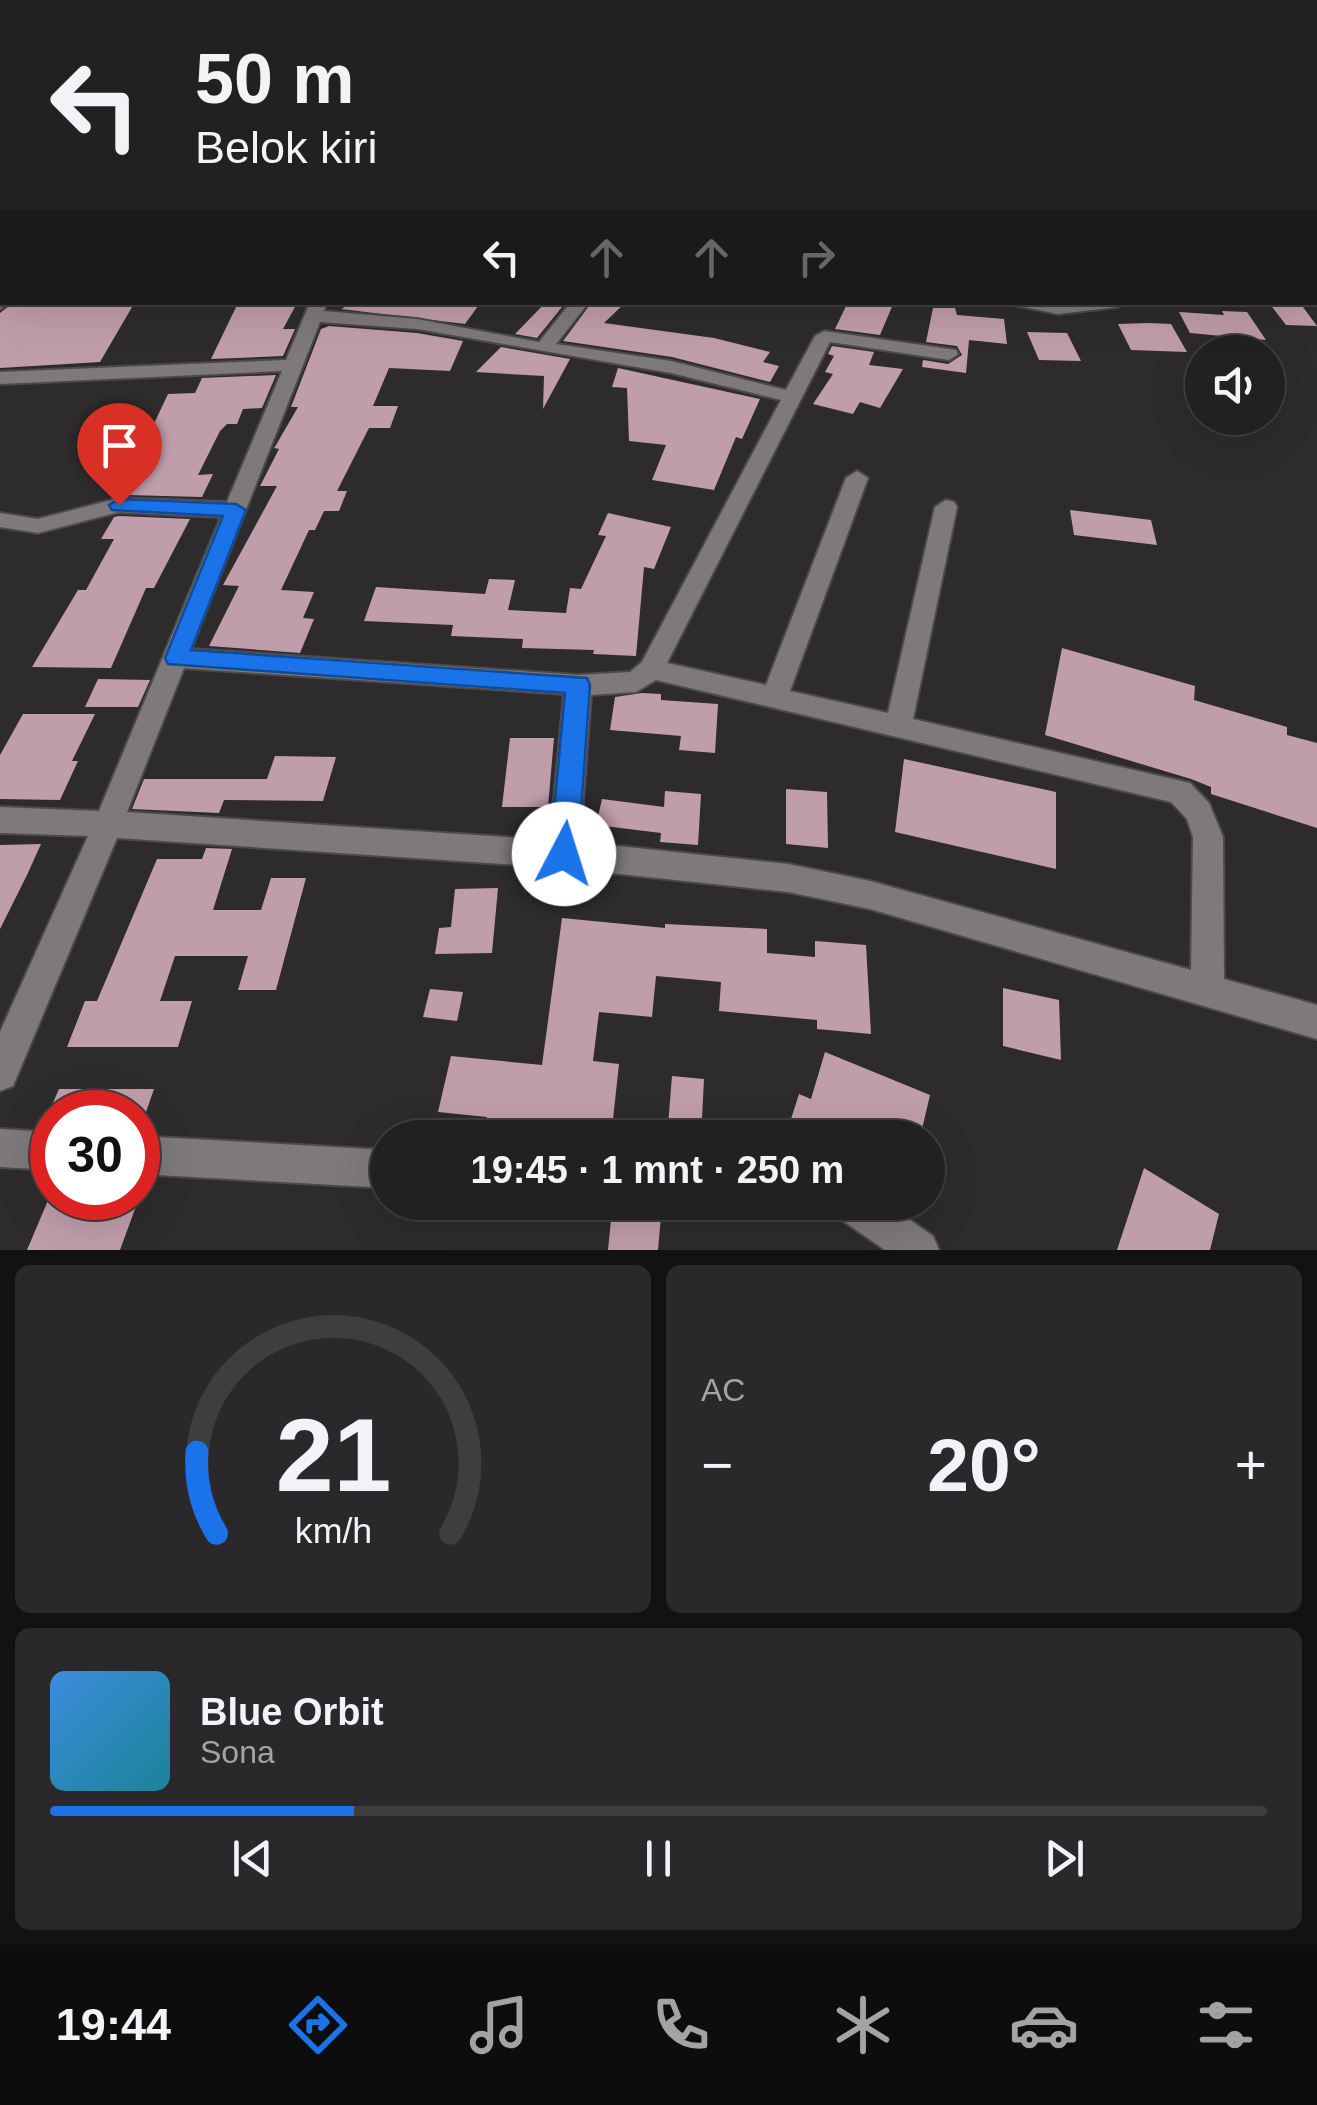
<!DOCTYPE html>
<html lang="id">
<meta charset="utf-8">
<style>
:root{--surface:#222021;--page:#2a282a;--text:#f1f3f6;--muted:#a2a3a5;--line:#3f3e3f;--accent:#1a73e8}
body{margin:0;font-family:Helvetica,sans-serif;background:var(--page);color:var(--text);height:100vh;display:flex;flex-direction:column;font-size:38px;white-space:nowrap}
*{box-sizing:border-box;margin:0}
p{font-size:32px;color:var(--muted)}
.icon{flex:none;width:55px;height:55px;fill:none;stroke:currentColor;stroke-width:2;stroke-linecap:round;stroke-linejoin:round}
.map{position:relative;height:1250px;overflow:hidden}
.details{display:flex;flex-direction:column;gap:15px;padding:15px;background:#131212;flex:1}
.details>*{flex:none}
.top-card{position:absolute;left:0px;top:0px;width:1318px;height:305px;box-shadow:0 10px 40px #0002,0 0 0 2px var(--line);background:#222021;color:var(--text);overflow:hidden}
.fabs{position:absolute;left:1185px;top:335px;display:grid;gap:20px}
.fabs a{display:grid;place-items:center;width:100px;height:100px;border-radius:50%;background:var(--surface);box-shadow:0 10px 40px #0002,0 0 0 2px var(--line);font-size:50px}
.speed{position:absolute;left:30px;top:1090px;display:flex;gap:20px;font-size:50px;font-weight:700;text-align:center}
.speed>*{display:grid;place-content:center;width:130px;height:130px;border-radius:50%;background:var(--surface);box-shadow:0 10px 40px #0002,0 0 0 2px var(--line);line-height:1}
.speed .limit{border:15px solid #d22;background:#fff;color:#111}
.pin{position:absolute;display:grid;place-items:center;width:85px;height:85px;color:#fff;margin:-102px -42px;border-radius:50% 50% 50% 0;rotate:-45deg;box-shadow:0 0 10px #0007}
.pin .icon{rotate:45deg}
.me{position:absolute;width:110px;margin:-55px;rotate:5deg;stroke-linejoin:round;filter:drop-shadow(0 0 8px #0008)}
.turn{display:flex;align-items:center;gap:35px;height:210px;padding:0 30px;font-size:45px}
.turn .icon{width:130px;height:130px;stroke-width:2.5}
.turn b{display:block;font-size:70px;line-height:85px}
.lanes{display:flex;align-items:center;height:95px;padding:0 30px;background:#0003;justify-content:center;gap:50px;direction:ltr}
.lanes .off{opacity:.35}
.big{font-size:75px;font-weight:700;line-height:1.1}
.details .widget{flex:1;display:flex;flex-direction:column;justify-content:center;gap:15px;min-width:0;padding:0 35px;border-radius:15px;background:var(--page)}
.details .dial{align-items:center;gap:0}
.dial svg{height:260px;overflow:visible;fill:none;stroke:var(--line);stroke-width:7;stroke-linecap:round;text-anchor:middle}
.dial text{fill:var(--text);stroke:none}
.song{display:flex;align-items:center;gap:30px}
.cover{width:120px;height:120px;border-radius:15px;background:linear-gradient(135deg,hsl(210 70% 55%),hsl(190 70% 35%))}
.played{height:10px;border-radius:5px;background:linear-gradient(90deg,var(--accent) 25%,var(--line) 25%)}
.keys{display:flex;justify-content:space-around;direction:ltr}
.heat{display:flex;justify-content:space-between;align-items:center;font-size:55px;direction:ltr}
.details .tiles{flex:1;display:grid;gap:15px;grid-template-columns:1fr 1fr}
.widget:last-child{grid-column:span 2}
.trip{position:absolute;left:370px;top:1120px;width:575px;height:100px;border-radius:50px;background:var(--surface);box-shadow:0 10px 40px #0002,0 0 0 2px var(--line);font-weight:700;line-height:100px;text-align:center}
.dock{display:flex;height:160px;justify-content:space-around;align-items:center;background:#0e0d0d;color:var(--muted)}
.dock .icon{width:70px;height:70px}
.dock .selected{color:var(--accent)}
.dock b{font-size:45px;color:var(--text)}
.map>svg:first-child{display:block}
</style>
<div class="map">
<svg width="1317" height="1250" viewBox="0 0 1317 1250">
<rect width="100%" height="100%" fill="#2e2b2c"/>
<g fill="#c09dab">
<path d="M14,302H135L100,362L0,368V313Z"/>
<path d="M354,302H481L465,324L341,309Z"/>
<path d="M546,302H566L537,338L515,334Z"/>
<path d="M592,302H626L604,323L714,338L770,352L763,362L779,366L770,382L672,357L563,341Z"/>
<path d="M848,302H894L880,335L835,329Z"/>
<path d="M1269,303H1300L1317,326L1286,325Z"/>
<path d="M237,305H296L283,329H295L283,356L211,359Z"/>
<path d="M933,308H955L957,315L1004,319L1007,344L969,340L966,373L922,367L923,360L948,364L962,355L957,346L926,342Z"/>
<path d="M1222,311L1247,312L1266,340L1190,333L1179,312L1224,315Z"/>
<path d="M1148,323L1171,324L1187,352L1131,350L1118,324Z"/>
<path d="M329,326L417,333L463,341L450,371L389,368L373,406H398L390,428H369L337,491H347L339,511H324L315,530H309L281,590L314,592L303,618L314,619L300,653L209,646L239,586L223,585L277,486H260L279,449L274,448L276,445L298,407H291L321,329Z"/>
<path d="M1027,332L1067,333L1081,361L1039,360Z"/>
<path d="M832,346L874,352L869,365L903,369L880,408L860,402L853,414L813,404L833,374L825,372L834,356L828,354Z"/>
<path d="M501,347L570,359L543,409L544,376L476,372Z"/>
<path d="M618,368L760,399L742,439L736,437L714,490L652,480L666,445L629,441L627,388L612,387Z"/>
<path d="M276,375L262,408L243,409L237,424H227L220,431L198,475L213,474L202,497L127,495L155,447H143L168,394L195,393L202,378Z"/>
<path d="M1070,510L1151,520L1157,545L1074,535Z"/>
<path d="M608,513L671,527L654,569L644,567L636,656L593,654L594,650L522,648L523,639L451,636L453,625L364,621L376,587L485,594L489,579L515,580L508,610L566,613L570,588L581,589L606,536L598,535Z"/>
<path d="M119,516L190,519L154,588H146L111,668L32,667L78,590H86L114,539H101L114,517Z"/>
<path d="M1062,648L1195,686L1194,700L1287,727V735L1317,743V828L1211,794V787L1191,779L1045,735Z"/>
<path d="M98,679L150,680L138,707H85Z"/>
<path d="M642,693L661,694V700L718,704L715,753L679,750L681,736L610,730L615,697Z"/>
<path d="M23,714H95L72,761H78L60,800L0,799V755Z"/>
<path d="M510,738H554L548,807H502Z"/>
<path d="M275,756L336,757L323,801L224,800L219,813L132,809L144,779H267Z"/>
<path d="M904,759L1056,792V869L895,832Z"/>
<path d="M786,789L827,792L828,848L786,844Z"/>
<path d="M665,791L701,794L698,845L660,842L661,833L596,825L602,799L664,807Z"/>
<path d="M41,844L27,875L0,929V845Z"/>
<path d="M206,848L232,849L213,910H261L271,878H306L276,990H238L248,956H175L160,1001H192L178,1047H67L85,1001H97L157,859H202Z"/>
<path d="M498,888L492,953L435,954L439,928L451,927L455,889Z"/>
<path d="M562,918L665,928V924L767,929V953L815,957V941L866,945L871,1034L817,1029V1020L719,1011L721,982L656,976L652,1017L599,1012L593,1061L619,1064L611,1138H483L487,1117L438,1112L451,1056L542,1065Z"/>
<path d="M1003,988L1059,1000L1061,1060L1003,1046Z"/>
<path d="M430,989L463,992L457,1021L423,1017Z"/>
<path d="M825,1052L930,1095L920,1138H785L799,1094L811,1099Z"/>
<path d="M672,1076L704,1079L701,1138H667Z"/>
<path d="M59,1089H154L146,1112H49Z"/>
<path d="M1144,1168L1219,1214L1210,1250H1117Z"/>
<path d="M49,1198H139L120,1250H27Z"/>
<path d="M612,1210L661,1216L658,1250H608Z"/>
</g>
<g fill="none" stroke-linecap="round" stroke-linejoin="round">
<g stroke="#4b494a" stroke-width="4">
<g id="minor">
<rect x="612" y="0" width="10" height="2"/>
<path d="M648,0H659L660,2H650Z"/>
<path d="M884,0H934L935,2H887Z"/>
<path d="M1315,125L1317,126V142H1315Z"/>
<rect x="0" y="274" width="2" height="10"/>
<rect x="1315" y="275" width="2" height="10"/>
<path d="M0,297L2,302H10L0,309Z"/>
<path d="M310,302H327L324,311L417,319L539,342L571,302H589L556,344L671,361L786,390L815,336L824,331L956,350L958,354L949,360L830,342L667,663L766,685L846,478L857,471L868,478L790,691L888,713L935,507L946,500L954,502L957,507L913,719L1190,783L1209,803L1223,837L1224,979L1317,1005V1039L870,909L788,892L564,868L117,838L13,1086L0,1091V1032L88,836L0,833V807L99,811L221,517L119,512L38,533L0,527V513L38,519L119,498L227,502L282,371L0,384V372L286,360ZM320,322L417,329L671,373L781,400L642,662L630,672L578,675L191,649ZM184,668L564,694L550,840L127,812ZM656,680L1171,802L1187,819L1193,837L1191,970L870,881L788,864L580,842L591,695L636,692Z"/>
<path d="M999,302H1126L1118,307L1058,314Z"/>
<path d="M0,1129L52,1132V1170L0,1167Z"/>
<path d="M138,1136L388,1150V1188L138,1174Z"/>
<path d="M831,1202H884L933,1236L939,1250H885L836,1216Z"/>
</g>
</g>
<use href="#minor" fill="#7e7a7b" fill-rule="evenodd"/>
</g>
<path fill="#1a73e8" stroke="#114b97" stroke-width="2.5" d="M119,499L236,504L246,510L191,650L587,678L590,685L578,854L574,863L564,867L554,863L550,854L565,693L168,664L165,658L223,516L112,510L109,505Z"/>
</svg>
<div class="fabs">
<a><svg class="icon" aria-label="sound" viewBox="0 0 24 24"><path d="M4 9h4l5-4v14l-5-4H4zM17 9q2 3 0 6"/></svg></a>
</div>
<div class="speed"><div class="limit">30</div></div>
<div class="pin" style="left:119px;top:505px;background:#d93025"><svg class="icon" aria-label="arrive" viewBox="0 0 24 24"><path d="M6 21V4h12l-3 4 3 4H6"/></svg></div>
<svg class="me" style="left:564px;top:854px" viewBox="-20 -20 40 40"><circle r="19" fill="#fff"/><path d="M0-13L10 11 0 6-10 11z" fill="#1a73e8"/></svg>
<div class="trip">19:45 · 1 mnt · 250 m</div>
<div class="top-card">
<div class="turn"><svg class="icon" aria-label="left" viewBox="0 0 24 24"><path d="M17 20v-9H6M10 6l-5 5 5 5"/></svg><div><b>50 m</b>Belok kiri</div></div>
<div class="lanes"><svg class="icon" aria-label="left" viewBox="0 0 24 24"><path d="M17 20v-9H6M10 6l-5 5 5 5"/></svg><svg class="icon off" aria-label="ahead" viewBox="0 0 24 24"><path d="M12 20V5M6 11l6-6 6 6"/></svg><svg class="icon off" aria-label="ahead" viewBox="0 0 24 24"><path d="M12 20V5M6 11l6-6 6 6"/></svg><svg class="icon off" aria-label="right" viewBox="0 0 24 24"><path d="M7 20v-9h11M14 6l5 5-5 5"/></svg></div>
</div>
</div>
<section class="details">
<div class="tiles">
<div class="widget dial"><svg viewBox="0 0 100 80">
<path d="M14 69A42 42 0 1 1 86 69"/>
<path d="M14 69A42 42 0 0 1 8 44" stroke="#1a73e8"/>
<text x="50" y="56" font-size="32" font-weight="700">21</text>
<text x="50" y="72" font-size="11">km/h</text>
</svg></div>
<div class="widget"><p>AC</p>
<div class="heat"><a>−</a><b class="big">20°</b><a>+</a></div>
</div>
<div class="widget">
<div class="song"><i class="cover"></i><div><b>Blue Orbit</b><p>Sona</p></div></div>
<div class="played"></div>
<div class="keys"><svg class="icon" aria-label="previous" viewBox="0 0 24 24"><path d="M18 5L8 12l10 7zM5 5v14"/></svg><svg class="icon" aria-label="pause" viewBox="0 0 24 24"><path d="M8 5v14M16 5v14"/></svg><svg class="icon" aria-label="next" viewBox="0 0 24 24"><path d="M6 5l10 7-10 7zM19 5v14"/></svg></div>
</div>
</div>
</section>
<nav class="dock">
<b>19:44</b>
<svg class="icon selected" aria-label="directions" viewBox="0 0 24 24"><path d="M12 3l9 9-9 9-9-9zM9 14v-3h6M13 9l2 2-2 2"/></svg>
<svg class="icon" aria-label="music" viewBox="0 0 24 24"><path d="M9 18V5l10-2v13"/><circle cx="6" cy="18" r="3"/><circle cx="16" cy="16" r="3"/></svg>
<svg class="icon" aria-label="phone" viewBox="0 0 24 24"><path d="M5 4h4l2 5-3 2q2 4 5 5l2-3 5 2v4C11 20 4 13 5 4z"/></svg>
<svg class="icon" aria-label="climate" viewBox="0 0 24 24"><path d="M12 3v18M4 7l16 10M4 17L20 7"/></svg>
<svg class="icon" aria-label="car" viewBox="0 0 24 24"><path d="M5 17H2v-5l4-1 3-4h7l3 4 3 1v5h-3M9 17h6M6 11h13"/><circle cx="7" cy="17" r="2"/><circle cx="17" cy="17" r="2"/></svg>
<svg class="icon" aria-label="filters" viewBox="0 0 24 24"><path d="M4 7h16M4 17h16"/><circle cx="9" cy="7" r="2"/><circle cx="15" cy="17" r="2"/></svg>
</nav>
